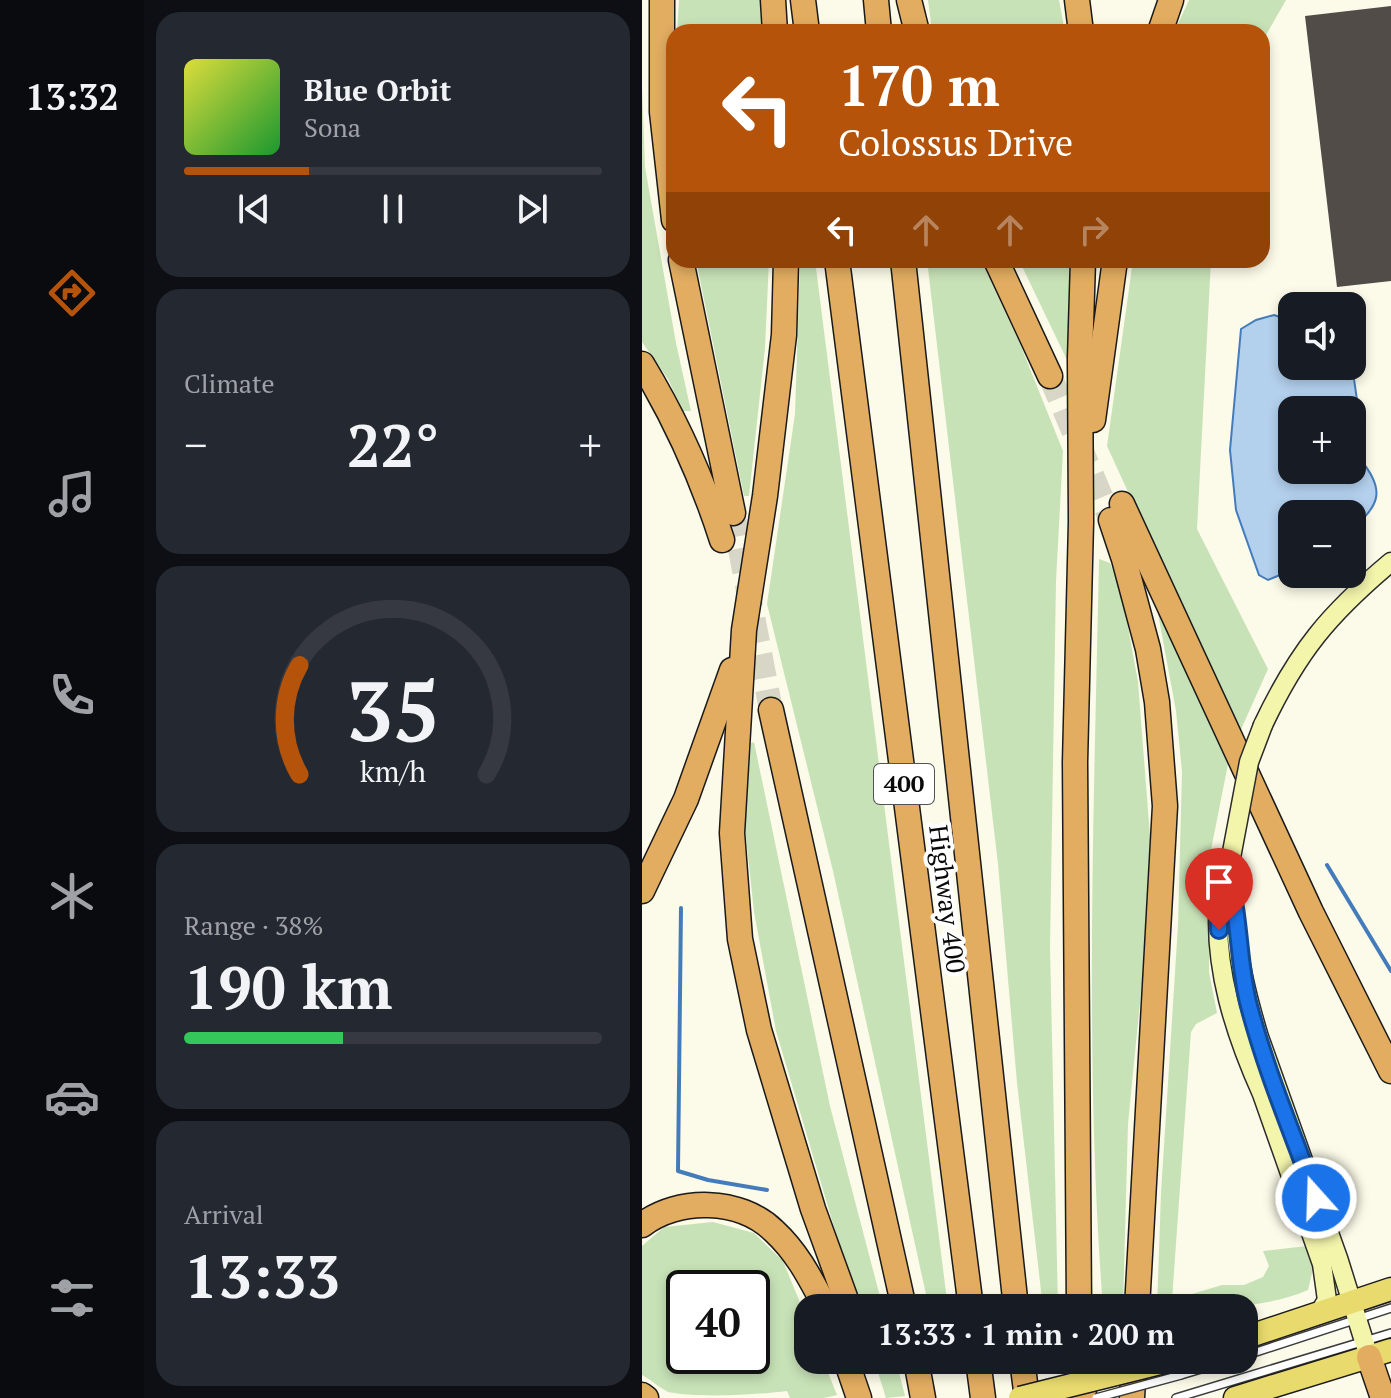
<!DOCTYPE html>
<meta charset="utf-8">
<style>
:root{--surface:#171b24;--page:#242831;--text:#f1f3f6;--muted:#9ea1a6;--line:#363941;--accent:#b45309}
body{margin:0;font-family:"PT Serif",serif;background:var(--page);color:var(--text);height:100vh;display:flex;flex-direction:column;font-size:30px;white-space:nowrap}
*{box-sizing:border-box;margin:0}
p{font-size:26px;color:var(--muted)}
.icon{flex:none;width:44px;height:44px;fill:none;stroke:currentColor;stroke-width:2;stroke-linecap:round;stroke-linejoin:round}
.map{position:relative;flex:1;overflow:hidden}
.side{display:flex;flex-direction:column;gap:12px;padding:12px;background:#0d0f14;width:498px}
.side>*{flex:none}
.hud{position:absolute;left:24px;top:24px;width:604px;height:244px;border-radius:24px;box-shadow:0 4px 12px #0003;background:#b45309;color:#fff;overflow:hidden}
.buttons{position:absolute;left:636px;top:292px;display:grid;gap:16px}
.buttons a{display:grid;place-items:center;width:88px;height:88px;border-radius:16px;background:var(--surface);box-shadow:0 4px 12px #0003;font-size:40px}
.speed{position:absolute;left:24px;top:1270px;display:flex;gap:16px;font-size:40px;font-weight:700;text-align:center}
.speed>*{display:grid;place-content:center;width:104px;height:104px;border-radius:50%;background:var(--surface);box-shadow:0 4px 12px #0003;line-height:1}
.speed .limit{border:4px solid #111;border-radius:12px;background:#fff;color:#111}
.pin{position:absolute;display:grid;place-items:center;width:68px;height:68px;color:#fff;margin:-82px -34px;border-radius:50% 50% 50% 0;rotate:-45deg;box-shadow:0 0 8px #0007}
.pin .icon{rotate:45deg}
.me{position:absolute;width:88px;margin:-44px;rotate:340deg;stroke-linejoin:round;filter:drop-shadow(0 0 6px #0008)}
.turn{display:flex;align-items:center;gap:28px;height:168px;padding:0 40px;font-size:36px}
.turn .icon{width:104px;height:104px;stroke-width:2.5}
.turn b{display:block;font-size:56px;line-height:68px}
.lanes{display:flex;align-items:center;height:76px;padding:0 40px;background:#0003;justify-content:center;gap:40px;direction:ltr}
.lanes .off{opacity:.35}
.big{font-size:60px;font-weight:600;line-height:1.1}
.side .widget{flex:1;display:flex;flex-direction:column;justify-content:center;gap:12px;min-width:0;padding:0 28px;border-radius:24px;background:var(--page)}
.side .dial{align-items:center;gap:0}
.dial svg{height:208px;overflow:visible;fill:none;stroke:var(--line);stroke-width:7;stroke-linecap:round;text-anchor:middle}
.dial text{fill:var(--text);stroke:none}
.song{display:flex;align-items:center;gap:24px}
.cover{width:96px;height:96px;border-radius:12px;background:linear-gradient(135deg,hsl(60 70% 55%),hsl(130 70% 35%))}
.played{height:8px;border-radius:4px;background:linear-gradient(90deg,var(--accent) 30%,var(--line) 30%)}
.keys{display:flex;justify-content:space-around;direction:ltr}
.heat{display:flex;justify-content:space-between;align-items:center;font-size:44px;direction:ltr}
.charge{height:12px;border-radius:6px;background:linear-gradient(90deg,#34c759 38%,var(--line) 0)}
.trip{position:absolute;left:152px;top:1294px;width:464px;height:80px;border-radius:24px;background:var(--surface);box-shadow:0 4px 12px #0003;font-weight:600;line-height:80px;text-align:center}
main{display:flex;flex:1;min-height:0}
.tabs{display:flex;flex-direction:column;width:144px;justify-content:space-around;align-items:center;background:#090b0e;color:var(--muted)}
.tabs .icon{width:56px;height:56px}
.tabs .on{color:var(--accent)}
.tabs b{font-size:36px;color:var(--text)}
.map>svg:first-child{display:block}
</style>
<main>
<nav class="tabs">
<b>13:32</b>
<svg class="icon on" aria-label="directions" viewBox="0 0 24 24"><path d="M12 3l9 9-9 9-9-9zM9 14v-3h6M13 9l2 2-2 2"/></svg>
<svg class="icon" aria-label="music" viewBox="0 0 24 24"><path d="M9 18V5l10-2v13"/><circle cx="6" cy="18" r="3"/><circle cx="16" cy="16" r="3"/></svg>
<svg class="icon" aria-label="phone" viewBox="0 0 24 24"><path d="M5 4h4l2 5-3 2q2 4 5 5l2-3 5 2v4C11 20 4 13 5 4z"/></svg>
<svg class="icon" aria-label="climate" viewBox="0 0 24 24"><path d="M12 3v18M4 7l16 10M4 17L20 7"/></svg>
<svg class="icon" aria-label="car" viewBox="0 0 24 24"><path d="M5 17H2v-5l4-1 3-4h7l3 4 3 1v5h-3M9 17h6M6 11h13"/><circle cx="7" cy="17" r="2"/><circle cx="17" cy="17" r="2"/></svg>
<svg class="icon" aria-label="filters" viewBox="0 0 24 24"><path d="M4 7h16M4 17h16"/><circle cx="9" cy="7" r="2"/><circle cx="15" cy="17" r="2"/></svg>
</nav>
<section class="side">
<div class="widget">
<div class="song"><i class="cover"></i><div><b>Blue Orbit</b><p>Sona</p></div></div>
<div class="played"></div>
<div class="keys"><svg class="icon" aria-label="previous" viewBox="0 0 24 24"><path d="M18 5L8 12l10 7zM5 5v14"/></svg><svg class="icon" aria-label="pause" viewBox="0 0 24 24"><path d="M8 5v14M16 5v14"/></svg><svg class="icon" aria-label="next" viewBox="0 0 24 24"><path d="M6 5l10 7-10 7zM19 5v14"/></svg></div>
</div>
<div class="widget"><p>Climate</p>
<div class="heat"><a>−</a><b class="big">22°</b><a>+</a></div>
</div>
<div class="widget dial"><svg viewBox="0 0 100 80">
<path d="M14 69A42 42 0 1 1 86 69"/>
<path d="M14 69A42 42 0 0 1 14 27" stroke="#b45309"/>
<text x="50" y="56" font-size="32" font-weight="700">35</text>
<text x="50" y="72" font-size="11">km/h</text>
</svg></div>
<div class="widget"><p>Range · 38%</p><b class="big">190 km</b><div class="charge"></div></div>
<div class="widget"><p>Arrival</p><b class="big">13:33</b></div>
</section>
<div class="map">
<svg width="749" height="1398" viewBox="0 0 749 1398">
<rect width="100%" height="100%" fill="#fcfbe9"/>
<g fill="#c8e2b7" fill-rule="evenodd">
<path d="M37,0H118L120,32H35Z"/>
<path d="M286,0H417L423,32H290Z"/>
<path d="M547,0H644L620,42V32H532Z"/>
<path d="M0,85L3,167L34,343L49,411H41L26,379L0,342Z"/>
<path d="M54,260H127L123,348L107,496H102Z"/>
<path d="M158,260H173L306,1308H287L191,871L125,604L153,414Z"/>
<path d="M285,260H339L378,344L421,451L414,581L408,947L416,1308H401L375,1083L356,864Z"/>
<path d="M377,260H428L426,357L424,358Z"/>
<path d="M491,260H569L555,529L626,669L597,734L465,446Z"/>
<path d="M457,559L468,563L480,594L496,682L508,836L500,982L486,1124L481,1308H461C442,1059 452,808 457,559Z"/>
<path d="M514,603L577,735L586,764L568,855L567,972L575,1013L554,1024L549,1032L530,1300L580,1285H602L621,1277L627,1266L621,1251L665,1246L671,1269L666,1290C619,1310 566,1308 515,1308L519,1193L536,925L540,772L534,711Z"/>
<path d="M112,742L188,1106L241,1308H216L134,1031L112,912L103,828L109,743Z"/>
<path d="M71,1222L112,1233L141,1261L166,1322V1360H181L195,1395L182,1398H148L145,1391C114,1395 55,1398 26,1392C17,1387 9,1380 0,1375V1246L22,1227ZM42,1288H110V1356H42Z"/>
<path d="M232,1360H254L263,1396L244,1398Z"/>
</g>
<path fill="#b3d0ed" stroke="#447cbb" stroke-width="2" fill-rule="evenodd" d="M632,315L650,321V366L710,365L721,442L718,459C743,489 739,505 710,529V514H650V570L626,580L617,575L594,510L588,450L599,329L614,320ZM650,410H710V470H650Z"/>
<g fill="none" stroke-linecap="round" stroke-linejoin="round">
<g stroke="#447cbb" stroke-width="4">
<path d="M685,865L749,971"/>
<path d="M39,908L36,1171L66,1180L125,1190"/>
</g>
</g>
<path fill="#514c47" d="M749,6V281L695,287L663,16Z"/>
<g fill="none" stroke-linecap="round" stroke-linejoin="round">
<g stroke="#d8d7c7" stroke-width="24" stroke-dasharray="24 12" stroke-linecap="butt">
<path d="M408,376L469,520"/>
<path d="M91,513L129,710"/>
</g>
<g stroke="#3c3c3c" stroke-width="10">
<g id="lane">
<path d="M602,1356L749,1308"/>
<path d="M539,1375L589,1360"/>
<path d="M534,1398L749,1333"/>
</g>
</g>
<g stroke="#2b2b2b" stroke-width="21">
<g id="secondary">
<path d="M621,725C656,651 687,614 749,562"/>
<path d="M587,871C584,881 578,890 577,900C571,967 593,1034 620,1094L680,1264L685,1300L676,1315"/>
<path d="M586,876C592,897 592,916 595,938C598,971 607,1004 617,1037L696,1258L727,1357"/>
</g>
</g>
<g stroke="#1a1a1a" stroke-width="25">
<g id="primary">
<path d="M602,1338L749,1289"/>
<path d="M593,1398L749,1350"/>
</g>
</g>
<g stroke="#1a1a1a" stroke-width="27">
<g id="highway">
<path d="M20,0V112L32,220"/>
<path d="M131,0L133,32"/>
<path d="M161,0L165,32"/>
<path d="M234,0L237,32"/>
<path d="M267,0L275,32"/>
<path d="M435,0L439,32"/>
<path d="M518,32L529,0"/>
<path d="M39,260L91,513"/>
<path d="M144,260L142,335L123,496L102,630L90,833L98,939L117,1030L171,1209L207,1308"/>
<path d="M195,260L329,1308"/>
<path d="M261,260L374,1308"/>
<path d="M354,260L408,376"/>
<path d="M0,364C34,420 60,478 80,540"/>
<path d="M451,420L473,260"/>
<path d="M480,504L669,912L749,1071"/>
<path d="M469,520L482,559L506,649L515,702L523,806L495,1308"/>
<path d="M129,710L262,1308"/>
<path d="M0,891L44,799L90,670"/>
<path d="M0,1225C36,1197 98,1198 132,1231C156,1253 169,1280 184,1308"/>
<path d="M437,1308L433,762L439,522L438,358L441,260"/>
<path d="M727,1357L741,1398"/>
<path d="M204,1360L217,1398"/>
<path d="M274,1360L281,1398"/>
<path d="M336,1360L341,1398"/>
<path d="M380,1360L385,1398"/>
<path d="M440,1360L442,1398"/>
<path d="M0,1395L4,1398"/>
<path d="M490,1398L492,1360"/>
</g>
</g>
<use href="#lane" stroke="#fff" stroke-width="7"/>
<use href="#secondary" stroke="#f3f5ab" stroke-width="18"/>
<use href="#primary" stroke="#e8da6d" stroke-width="22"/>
<use href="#highway" stroke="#e2ad61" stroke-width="24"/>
<g stroke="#3c3c3c" stroke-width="10" stroke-linecap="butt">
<path id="lane-bridge" d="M454,1398L539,1375"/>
</g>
<g stroke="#2b2b2b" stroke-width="21" stroke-linecap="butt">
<path id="secondary-bridge" d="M587,868L607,762L621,725"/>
</g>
<g stroke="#1a1a1a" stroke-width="25" stroke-linecap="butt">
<path id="primary-bridge" d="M378,1398L530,1360"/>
</g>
<use href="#lane-bridge" stroke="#fff" stroke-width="7"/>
<use href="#secondary-bridge" stroke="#f3f5ab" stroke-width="18"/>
<use href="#primary-bridge" stroke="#e8da6d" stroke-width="22"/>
</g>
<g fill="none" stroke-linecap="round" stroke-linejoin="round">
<g stroke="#114b97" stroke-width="20">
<path id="route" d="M577,930V897L586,876C598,916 596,960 606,1002C623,1069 651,1134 674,1198"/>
</g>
<use href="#route" stroke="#1a73e8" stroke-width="14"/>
</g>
<g text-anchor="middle" stroke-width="8" stroke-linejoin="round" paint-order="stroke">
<rect fill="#fff" stroke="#535353" stroke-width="2" x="232" y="764" width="60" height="40" rx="6"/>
<g font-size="24" font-weight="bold" fill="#090909">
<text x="262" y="792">400</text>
</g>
<g font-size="26" fill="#090909" stroke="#fff">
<text transform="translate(305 899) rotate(83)" y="9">Highway 400</text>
</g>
</g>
</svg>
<div class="buttons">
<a><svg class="icon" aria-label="sound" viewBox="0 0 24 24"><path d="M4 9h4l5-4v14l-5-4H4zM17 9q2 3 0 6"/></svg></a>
<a>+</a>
<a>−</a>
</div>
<div class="speed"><div class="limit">40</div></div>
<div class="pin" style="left:577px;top:930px;background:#d93025"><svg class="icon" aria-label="arrive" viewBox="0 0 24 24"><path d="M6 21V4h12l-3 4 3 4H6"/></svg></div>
<svg class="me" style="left:674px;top:1198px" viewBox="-20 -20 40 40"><circle r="17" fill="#1a73e8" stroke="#fff" stroke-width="3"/><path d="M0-11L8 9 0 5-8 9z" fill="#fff"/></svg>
<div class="trip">13:33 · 1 min · 200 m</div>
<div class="hud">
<div class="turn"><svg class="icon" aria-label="left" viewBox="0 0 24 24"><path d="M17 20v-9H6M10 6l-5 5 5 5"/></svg><div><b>170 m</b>Colossus Drive</div></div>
<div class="lanes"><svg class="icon" aria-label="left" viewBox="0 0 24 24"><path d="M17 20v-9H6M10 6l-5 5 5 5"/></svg><svg class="icon off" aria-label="ahead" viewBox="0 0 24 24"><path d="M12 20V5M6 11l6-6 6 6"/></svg><svg class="icon off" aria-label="ahead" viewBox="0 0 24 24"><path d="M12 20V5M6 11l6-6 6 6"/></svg><svg class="icon off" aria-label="right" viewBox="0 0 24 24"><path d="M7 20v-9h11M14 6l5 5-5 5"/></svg></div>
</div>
</div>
</main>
